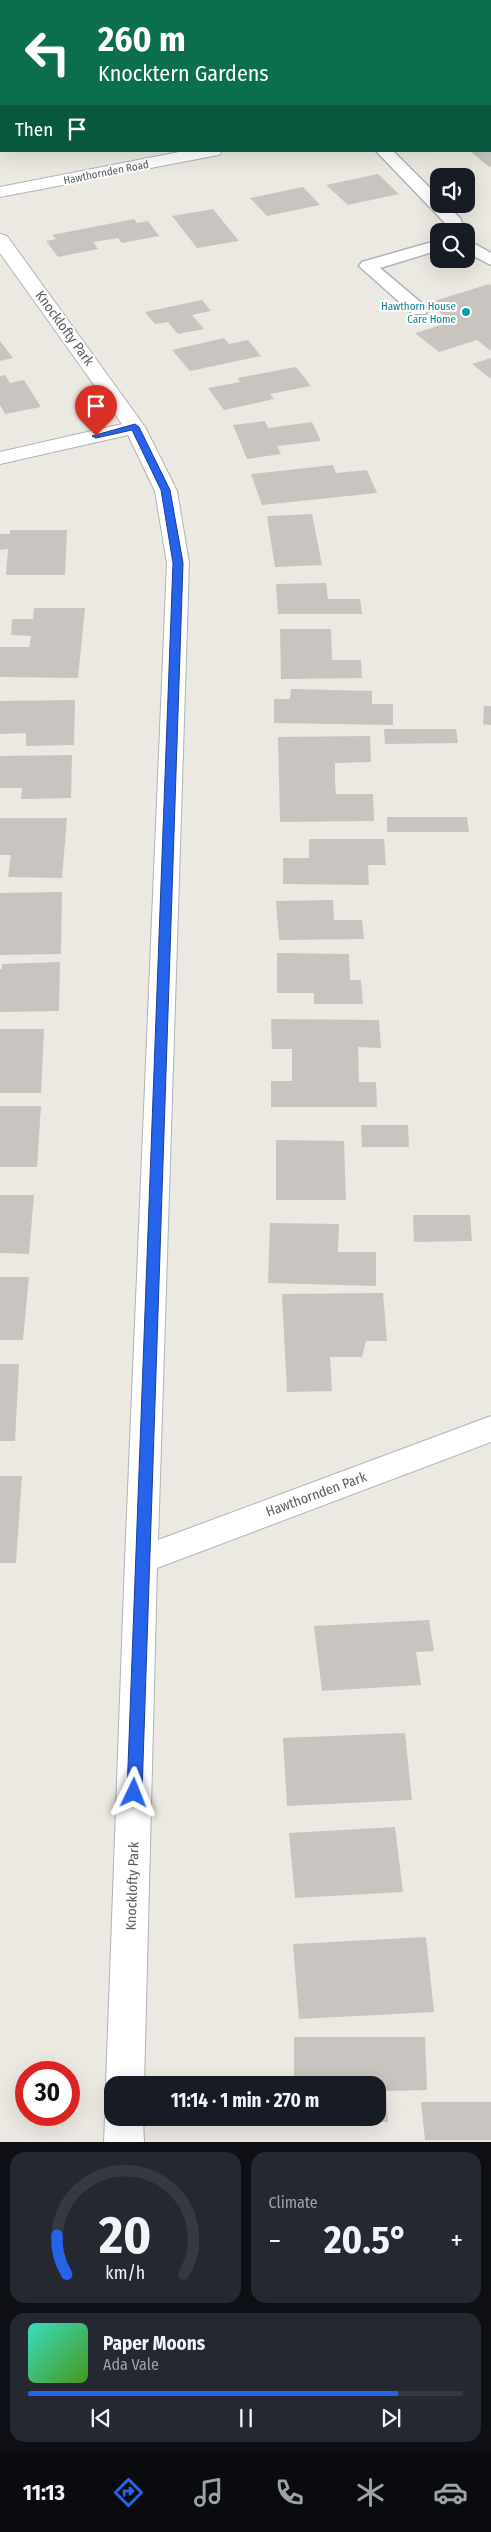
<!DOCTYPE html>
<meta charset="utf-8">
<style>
:root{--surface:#171b24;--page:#242831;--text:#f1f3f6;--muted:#9ea1a6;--line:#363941;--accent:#2563eb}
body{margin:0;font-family:"Fira Sans Condensed",sans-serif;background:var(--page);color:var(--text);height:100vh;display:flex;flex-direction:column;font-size:19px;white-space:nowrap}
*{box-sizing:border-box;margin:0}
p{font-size:16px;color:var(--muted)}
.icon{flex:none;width:28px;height:28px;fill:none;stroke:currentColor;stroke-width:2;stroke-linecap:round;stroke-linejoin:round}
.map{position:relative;height:2142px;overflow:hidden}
.side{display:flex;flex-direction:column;gap:10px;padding:10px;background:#0d0f14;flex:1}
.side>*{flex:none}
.guide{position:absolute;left:0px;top:0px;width:491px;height:152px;box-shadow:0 5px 20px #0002;background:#0b6e4f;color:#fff;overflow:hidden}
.fabs{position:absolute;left:430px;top:168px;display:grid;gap:10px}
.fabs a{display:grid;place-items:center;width:45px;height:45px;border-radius:10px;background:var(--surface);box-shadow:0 5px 20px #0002;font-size:25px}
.speed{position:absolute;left:15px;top:2061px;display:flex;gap:10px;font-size:25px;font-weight:700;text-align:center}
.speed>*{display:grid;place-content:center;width:65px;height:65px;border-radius:50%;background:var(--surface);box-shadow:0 5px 20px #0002;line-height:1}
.speed .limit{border:8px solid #d22;background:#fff;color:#111}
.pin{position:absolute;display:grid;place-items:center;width:42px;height:42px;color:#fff;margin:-51px -21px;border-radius:50% 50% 50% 0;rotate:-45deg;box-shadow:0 0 5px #0007}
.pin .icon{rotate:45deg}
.me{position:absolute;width:55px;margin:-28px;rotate:2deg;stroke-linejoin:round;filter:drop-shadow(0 0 4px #0008)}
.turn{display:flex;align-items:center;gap:18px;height:105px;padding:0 15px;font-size:22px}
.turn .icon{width:65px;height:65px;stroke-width:2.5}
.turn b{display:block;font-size:35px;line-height:42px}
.then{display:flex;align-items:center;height:48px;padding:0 15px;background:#0003;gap:10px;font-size:19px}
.big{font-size:38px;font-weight:700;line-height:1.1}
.side .tile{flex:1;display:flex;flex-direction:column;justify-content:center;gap:8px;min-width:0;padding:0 18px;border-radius:15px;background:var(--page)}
.side .dial{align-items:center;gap:0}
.dial svg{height:130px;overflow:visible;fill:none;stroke:var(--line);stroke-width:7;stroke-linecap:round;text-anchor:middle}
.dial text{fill:var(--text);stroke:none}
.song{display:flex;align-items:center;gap:15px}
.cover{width:60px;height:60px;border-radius:8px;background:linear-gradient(135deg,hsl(170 70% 55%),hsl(100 70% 35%))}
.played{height:5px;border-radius:2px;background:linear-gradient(90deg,var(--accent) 85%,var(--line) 85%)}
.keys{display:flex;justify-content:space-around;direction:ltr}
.heat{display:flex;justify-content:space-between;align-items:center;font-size:28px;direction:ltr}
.side .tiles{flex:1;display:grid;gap:10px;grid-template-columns:1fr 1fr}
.tile:last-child{grid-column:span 2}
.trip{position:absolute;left:104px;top:2076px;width:282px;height:50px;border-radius:15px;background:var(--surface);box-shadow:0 5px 20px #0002;font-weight:700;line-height:50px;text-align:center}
.tabs{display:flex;height:80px;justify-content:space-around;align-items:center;background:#090b0e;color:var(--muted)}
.tabs .icon{width:35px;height:35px}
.tabs .active{color:var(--accent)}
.tabs b{font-size:22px;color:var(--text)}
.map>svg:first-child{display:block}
</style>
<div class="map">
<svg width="491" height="2142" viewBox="0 0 491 2142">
<rect width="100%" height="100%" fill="#ece9e2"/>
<g fill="#c8c4bf">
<path d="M470,151H491V166L489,167Z"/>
<path d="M378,174L399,194L348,205L326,185Z"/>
<path d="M303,187L320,205L267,216L250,198Z"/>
<path d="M213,209L239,241L197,248L172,216Z"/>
<path d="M134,219L137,223L148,221L159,236L122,243L118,238L93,242L98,249L58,257L46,241L56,239L52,235Z"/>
<path d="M489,284L491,286V351L477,340L439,352L415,333L452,322L428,303Z"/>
<path d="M202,300L211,311L192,315L204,329L178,334L168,322L155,324L145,312Z"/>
<path d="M224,338L229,344L248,340L261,356L190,371L172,350Z"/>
<path d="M0,341L13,358L0,361Z"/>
<path d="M491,358V379L472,364Z"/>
<path d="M296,367L311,386L270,394L274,399L224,410L208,388L240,382L238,378Z"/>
<path d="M5,375L10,383L24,380L41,407L5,414L0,405V376Z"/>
<path d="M265,421L268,428L312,422L321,441L277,446L281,454L247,459L233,425Z"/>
<path d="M333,465L336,473L367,470L377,493L262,505L251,474Z"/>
<path d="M312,514L322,565L275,567L267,516Z"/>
<path d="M10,530H67L65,575H6L8,549L0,550V534H10Z"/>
<path d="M326,583L328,599H360L362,614H278L276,584Z"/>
<path d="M34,608H85L78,678L0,677V647H29L31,636L11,635L12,619H33Z"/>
<path d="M280,629H331L332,660H361L362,678L281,679Z"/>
<path d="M291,689L372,691V704H393V725L274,723V699H290Z"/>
<path d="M75,700L74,745L26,746V733L0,734V701Z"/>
<path d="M484,706H491V725L483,724Z"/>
<path d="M384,729H456L458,743L385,744Z"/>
<path d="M370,736L371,762L335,763V780L336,794H373L374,821L280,822L278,737Z"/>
<path d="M72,755L71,798L21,799L22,788H0V756Z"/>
<path d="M387,817H467L469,832H387Z"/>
<path d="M0,818H67L62,878L8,877L11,855H0Z"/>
<path d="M309,839H384L386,865H368L369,885L283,884V858H309Z"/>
<path d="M62,892L61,954L0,955V893Z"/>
<path d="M333,900L334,920H362L364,939L279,940L276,901Z"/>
<path d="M277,953L349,954L350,980H361L363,1004H314V993H277Z"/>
<path d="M60,962L59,1011L0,1012V969H2V964Z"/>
<path d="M271,1019L379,1020L381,1048L358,1047L359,1082H376L377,1107H271V1081H292V1049H272Z"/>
<path d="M0,1029H44L41,1093H0Z"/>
<path d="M0,1106H41L37,1167H0Z"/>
<path d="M361,1125H408L409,1147H362Z"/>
<path d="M276,1140L344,1141L346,1200H276Z"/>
<path d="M0,1195H34L29,1254L0,1253Z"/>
<path d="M413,1215H470L472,1241L414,1242Z"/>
<path d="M270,1223L339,1224L338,1252H376V1286L268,1283Z"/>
<path d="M0,1277H29L23,1340H0Z"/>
<path d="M383,1293L387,1341H366L362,1357H330L332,1391L287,1392L282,1294Z"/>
<path d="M0,1364H19L15,1441H0Z"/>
<path d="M0,1476H22L16,1563H0Z"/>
<path d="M429,1620L434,1651L416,1652L421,1685L322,1691L314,1626Z"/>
<path d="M405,1733L412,1800L287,1806L283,1738Z"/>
<path d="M395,1827L403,1892L295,1898L289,1833Z"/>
<path d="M426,1937L434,2012L299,2019L293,1944Z"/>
<path d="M294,2037H425L427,2090L386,2091L388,2122H295V2118H378V2085H294Z"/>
<path d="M421,2102H491V2140H425Z"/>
</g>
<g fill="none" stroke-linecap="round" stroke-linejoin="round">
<g stroke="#afb3b7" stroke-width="3">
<g id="service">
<path d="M376,151H393L439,197V204H445L460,218L465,231H449L446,224Z"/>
<path d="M466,239L491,253V265L466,252Z"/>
<path d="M439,240V250L380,268L425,306L428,310L425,314H413L359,266L362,262Z"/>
</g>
</g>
<g stroke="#afb3b7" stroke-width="2">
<g id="minor">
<path d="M490,92H491L490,103Z"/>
<path d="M184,151H222L219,155L213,156L0,197V187Z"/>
<path d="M0,234L7,236L145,427L177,491L189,563L158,1540L491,1416V1442L157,1568L144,2085H112V2099L106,2085L125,1560L167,563L155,491L128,435L0,464V452L122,424L0,253Z"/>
<path d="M112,2103V2118H143L144,2142H104L105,2118Z"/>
</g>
</g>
<g stroke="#e08c0e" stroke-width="2">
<g id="trunk">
<path d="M0,0H7L8,1H1L0,8Z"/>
<path d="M146,0H286L145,1Z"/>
</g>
</g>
<use href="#service" fill="#fff" fill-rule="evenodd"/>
<use href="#minor" fill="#fff" fill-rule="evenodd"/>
<use href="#trunk" fill="#f8dc9c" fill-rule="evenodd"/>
</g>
<path fill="#2563eb" stroke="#184099" d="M135,424L139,427L170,490L183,563L142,1793L140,1798L134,1800L129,1798L127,1793L173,563L161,490L132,430L96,438L92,436Z"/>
<circle fill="#0f9aa8" stroke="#fff" stroke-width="2" cx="466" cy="312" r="5"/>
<g text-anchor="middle" stroke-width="4" stroke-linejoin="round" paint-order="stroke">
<g font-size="11" fill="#5a5e62" stroke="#fff">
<text transform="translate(106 172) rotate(-11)" y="4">Hawthornden Road</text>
</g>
<g font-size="11" fill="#0d838f" stroke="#fff" text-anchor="end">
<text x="456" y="310">Hawthorn House<tspan x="456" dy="13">Care Home</tspan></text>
</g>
<g font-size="14" fill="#5a5e62" stroke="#fff">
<text transform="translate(65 328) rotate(54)" y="5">Knocklofty Park</text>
<text transform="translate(316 1494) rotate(-20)" y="5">Hawthornden Park</text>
<text transform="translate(132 1886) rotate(-88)" y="5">Knocklofty Park</text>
</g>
</g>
</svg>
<div class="fabs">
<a><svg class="icon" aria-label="sound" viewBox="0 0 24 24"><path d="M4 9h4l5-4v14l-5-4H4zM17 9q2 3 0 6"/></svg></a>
<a><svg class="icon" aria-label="search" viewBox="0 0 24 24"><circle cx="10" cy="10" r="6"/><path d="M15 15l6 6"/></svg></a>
</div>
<div class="speed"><div class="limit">30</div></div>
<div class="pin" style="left:96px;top:436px;background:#d93025"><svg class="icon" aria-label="arrive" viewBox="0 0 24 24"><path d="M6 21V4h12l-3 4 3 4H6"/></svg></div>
<svg class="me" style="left:134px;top:1793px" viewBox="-20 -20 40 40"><path d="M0-17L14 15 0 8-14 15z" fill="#2563eb" stroke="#fff" stroke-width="4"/></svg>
<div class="trip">11:14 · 1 min · 270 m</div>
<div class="guide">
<div class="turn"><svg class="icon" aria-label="left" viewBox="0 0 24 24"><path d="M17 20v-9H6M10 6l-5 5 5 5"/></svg><div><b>260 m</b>Knocktern Gardens</div></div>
<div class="then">Then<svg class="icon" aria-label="arrive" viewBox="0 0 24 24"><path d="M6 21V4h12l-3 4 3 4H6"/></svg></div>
</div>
</div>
<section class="side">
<div class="tiles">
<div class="tile dial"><svg viewBox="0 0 100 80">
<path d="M14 69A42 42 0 1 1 86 69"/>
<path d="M14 69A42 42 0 0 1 8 45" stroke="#2563eb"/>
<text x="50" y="56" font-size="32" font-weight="700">20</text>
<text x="50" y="72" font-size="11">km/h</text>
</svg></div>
<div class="tile"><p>Climate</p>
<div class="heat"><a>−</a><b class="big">20.5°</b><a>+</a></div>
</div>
<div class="tile">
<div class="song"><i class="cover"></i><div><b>Paper Moons</b><p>Ada Vale</p></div></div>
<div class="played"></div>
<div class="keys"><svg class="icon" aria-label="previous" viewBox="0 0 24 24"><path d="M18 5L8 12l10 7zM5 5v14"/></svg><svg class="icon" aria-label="pause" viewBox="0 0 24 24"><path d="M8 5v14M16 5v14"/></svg><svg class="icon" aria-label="next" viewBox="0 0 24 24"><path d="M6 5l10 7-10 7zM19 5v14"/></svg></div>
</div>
</div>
</section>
<nav class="tabs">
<b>11:13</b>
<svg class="icon active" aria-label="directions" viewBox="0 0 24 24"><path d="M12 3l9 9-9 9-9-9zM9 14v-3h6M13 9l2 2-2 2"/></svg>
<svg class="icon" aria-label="music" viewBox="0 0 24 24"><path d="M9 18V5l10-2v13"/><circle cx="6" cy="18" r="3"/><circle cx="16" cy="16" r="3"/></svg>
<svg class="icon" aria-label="phone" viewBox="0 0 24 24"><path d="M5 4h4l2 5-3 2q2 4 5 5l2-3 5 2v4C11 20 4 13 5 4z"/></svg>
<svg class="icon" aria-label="climate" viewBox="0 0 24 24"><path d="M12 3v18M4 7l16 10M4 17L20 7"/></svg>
<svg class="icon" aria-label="car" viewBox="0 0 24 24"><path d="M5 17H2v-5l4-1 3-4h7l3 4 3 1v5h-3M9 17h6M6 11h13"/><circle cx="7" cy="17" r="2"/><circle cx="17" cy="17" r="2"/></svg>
</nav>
